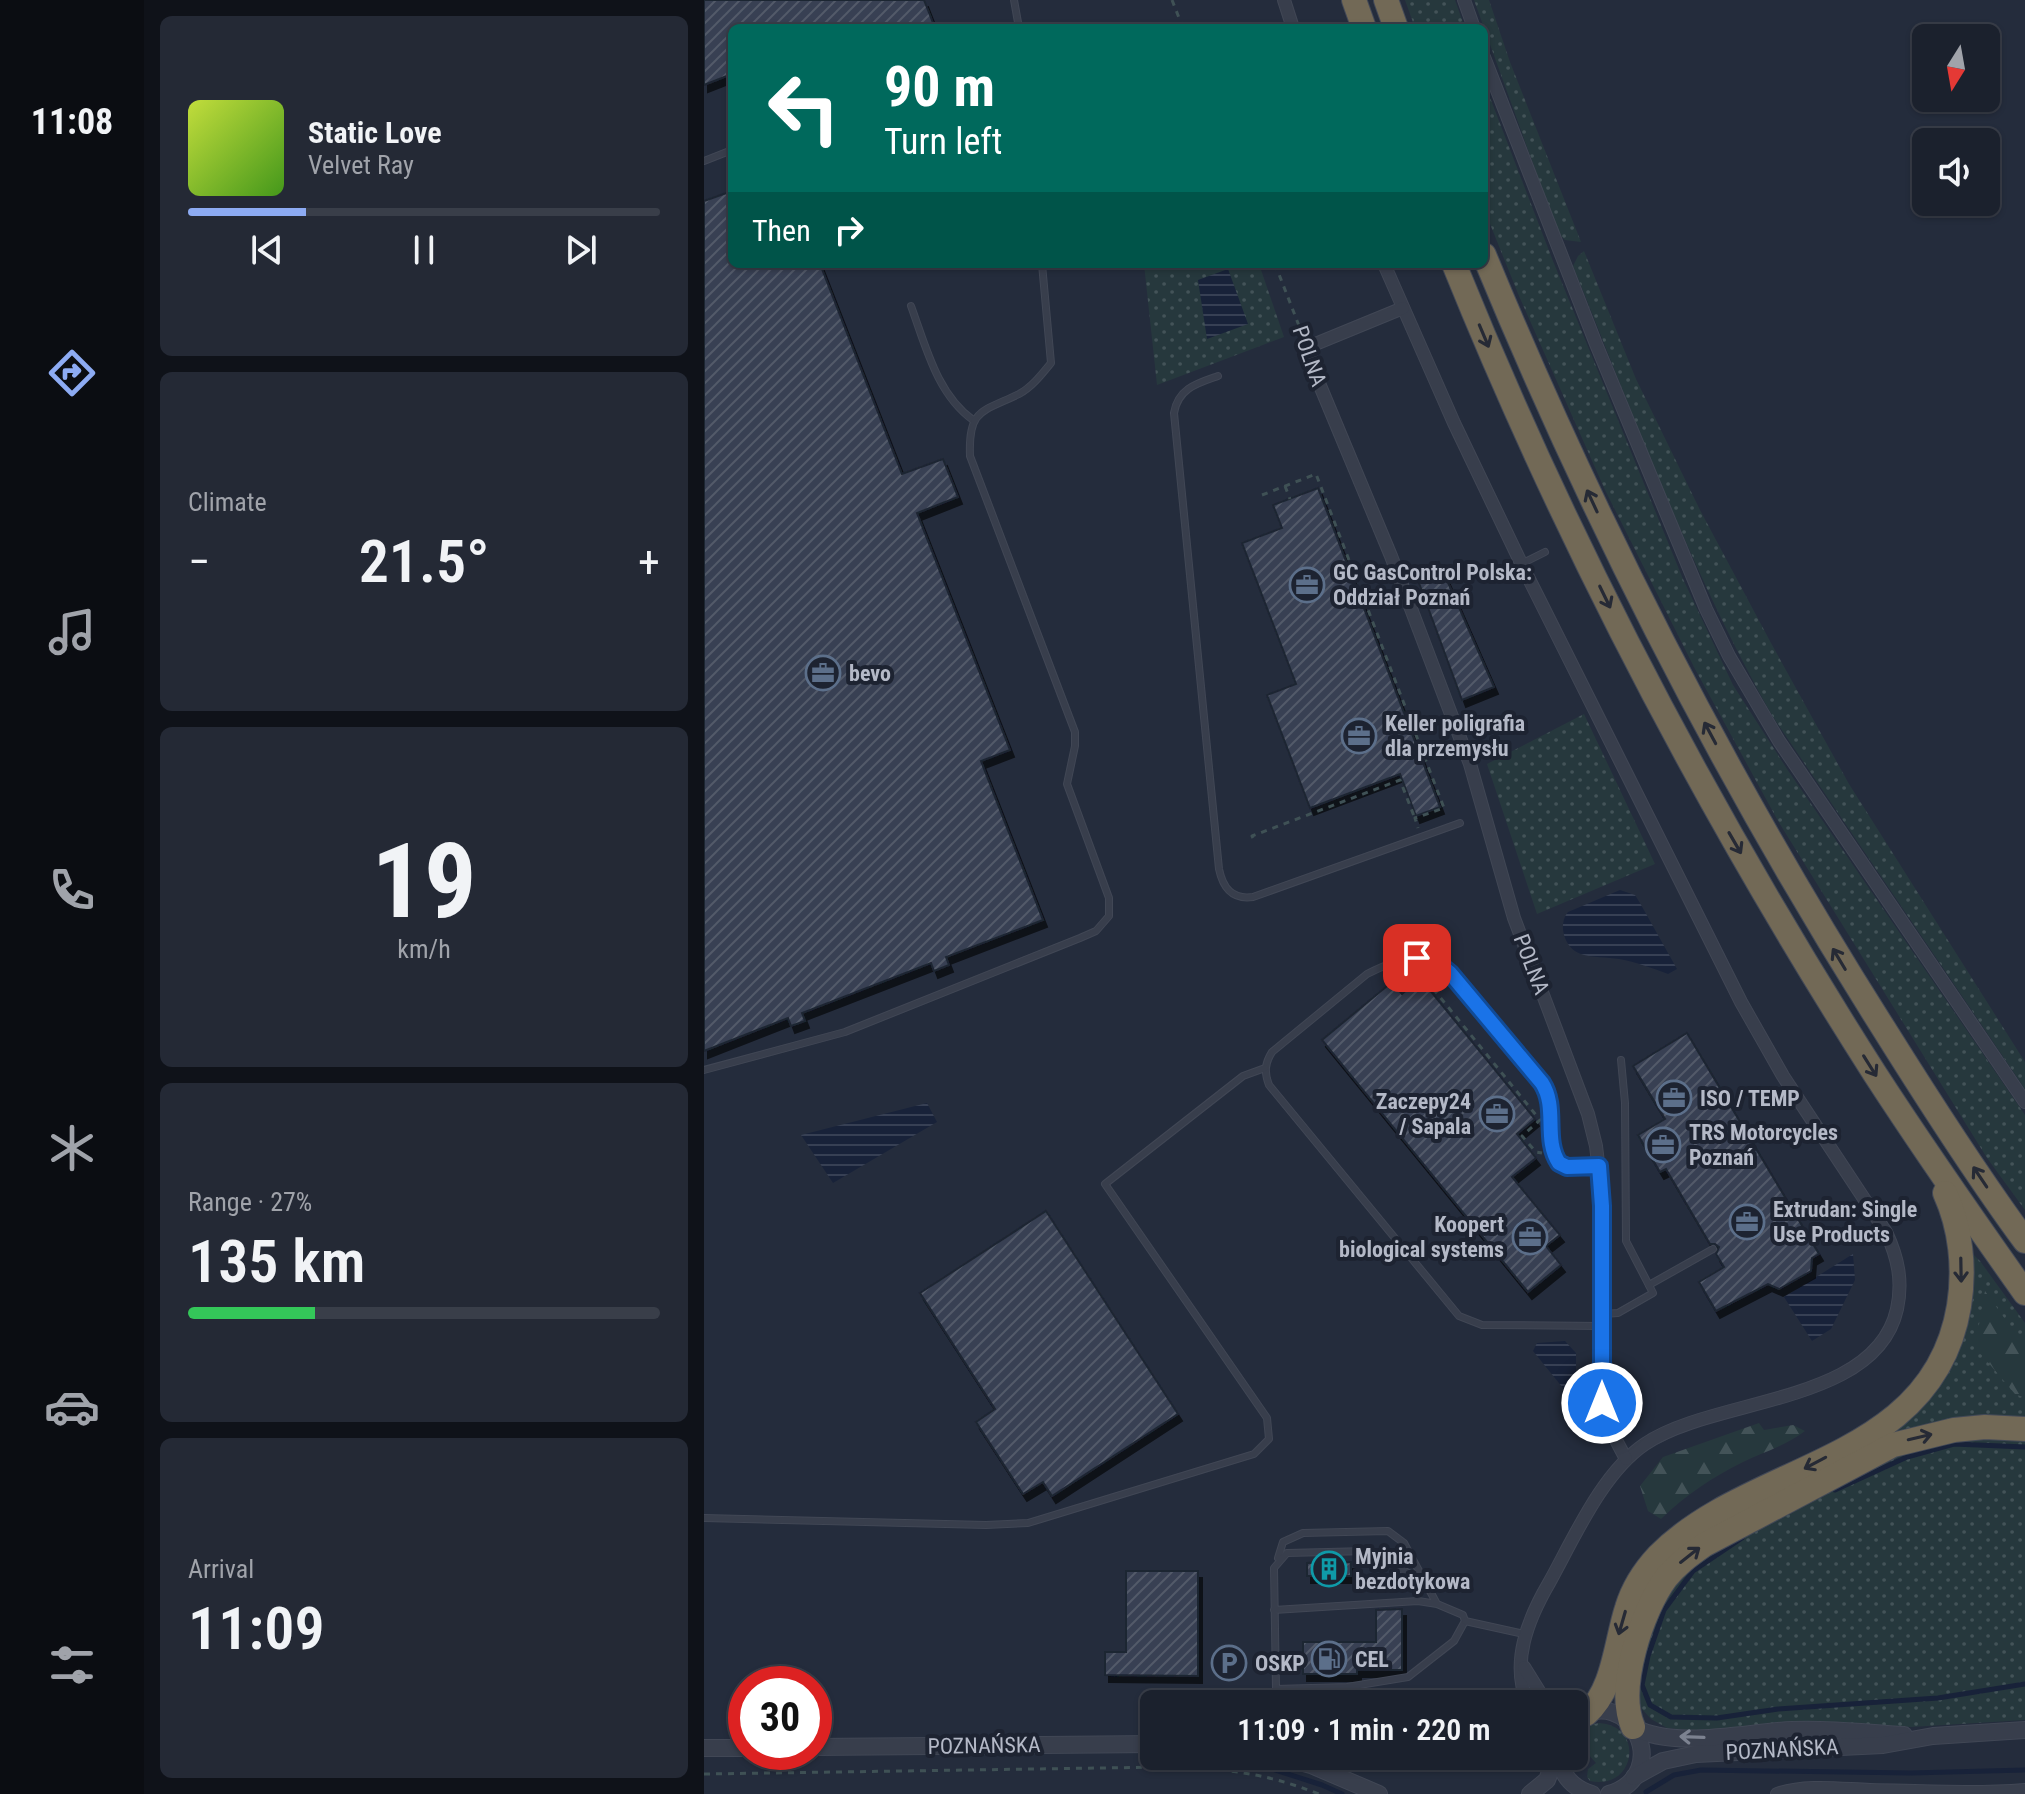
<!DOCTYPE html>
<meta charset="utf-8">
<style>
:root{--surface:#1b212d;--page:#242935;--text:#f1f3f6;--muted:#a0a3aa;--line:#393e49;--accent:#8dabf3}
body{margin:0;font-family:"Roboto Condensed",sans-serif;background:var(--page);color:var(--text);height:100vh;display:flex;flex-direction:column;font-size:30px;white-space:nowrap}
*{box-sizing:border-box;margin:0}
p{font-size:26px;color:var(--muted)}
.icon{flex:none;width:44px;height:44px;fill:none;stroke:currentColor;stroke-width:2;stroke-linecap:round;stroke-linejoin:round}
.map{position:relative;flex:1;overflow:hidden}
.sheet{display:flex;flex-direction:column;gap:16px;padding:16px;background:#0f1219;width:560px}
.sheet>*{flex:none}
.banner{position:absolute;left:24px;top:24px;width:760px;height:244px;border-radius:12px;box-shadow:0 2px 6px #0004,0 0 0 2px var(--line);background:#00695c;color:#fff;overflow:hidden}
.needle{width:52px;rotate:191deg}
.controls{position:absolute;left:1208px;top:24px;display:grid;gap:16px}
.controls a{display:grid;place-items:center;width:88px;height:88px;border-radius:12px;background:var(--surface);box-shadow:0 2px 6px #0004,0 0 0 2px var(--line);font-size:40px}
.speed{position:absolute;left:24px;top:1666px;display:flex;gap:16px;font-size:40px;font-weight:700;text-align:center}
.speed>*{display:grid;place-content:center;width:104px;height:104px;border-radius:50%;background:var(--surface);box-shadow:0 2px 6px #0004,0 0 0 2px var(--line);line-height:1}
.speed .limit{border:12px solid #d22;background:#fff;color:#111}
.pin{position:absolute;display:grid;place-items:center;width:68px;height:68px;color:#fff;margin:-34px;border-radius:16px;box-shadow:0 4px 12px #0006}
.me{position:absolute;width:88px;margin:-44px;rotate:0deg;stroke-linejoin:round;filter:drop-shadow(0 0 6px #0008)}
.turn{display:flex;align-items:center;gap:28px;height:168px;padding:0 24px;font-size:36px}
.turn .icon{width:104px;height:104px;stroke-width:2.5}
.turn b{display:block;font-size:56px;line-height:68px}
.then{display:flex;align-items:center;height:76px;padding:0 24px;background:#0003;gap:16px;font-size:30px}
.big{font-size:60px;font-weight:600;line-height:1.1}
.sheet .card{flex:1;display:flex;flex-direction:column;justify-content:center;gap:12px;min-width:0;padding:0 28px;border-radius:12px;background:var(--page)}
.sheet .dial{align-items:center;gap:0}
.dial b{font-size:104px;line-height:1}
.song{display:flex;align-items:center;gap:24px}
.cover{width:96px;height:96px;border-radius:12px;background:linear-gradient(135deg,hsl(70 70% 55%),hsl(100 70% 35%))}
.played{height:8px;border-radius:4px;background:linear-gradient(90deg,var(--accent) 25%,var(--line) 25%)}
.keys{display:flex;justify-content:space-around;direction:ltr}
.heat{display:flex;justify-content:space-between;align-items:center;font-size:44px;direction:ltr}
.charge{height:12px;border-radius:6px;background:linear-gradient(90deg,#34c759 27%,var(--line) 0)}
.trip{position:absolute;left:436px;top:1690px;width:448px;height:80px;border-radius:12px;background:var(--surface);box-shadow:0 2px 6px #0004,0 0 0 2px var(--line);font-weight:600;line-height:80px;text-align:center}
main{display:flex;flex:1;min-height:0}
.menu{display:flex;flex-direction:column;width:144px;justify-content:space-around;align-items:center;background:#0b0d12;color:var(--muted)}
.menu .icon{width:56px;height:56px}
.menu .selected{color:var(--accent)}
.menu b{font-size:36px;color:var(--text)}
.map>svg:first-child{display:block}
</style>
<main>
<nav class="menu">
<b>11:08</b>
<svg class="icon selected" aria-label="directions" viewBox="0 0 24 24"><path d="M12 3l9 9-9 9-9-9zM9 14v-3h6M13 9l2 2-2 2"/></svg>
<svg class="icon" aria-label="music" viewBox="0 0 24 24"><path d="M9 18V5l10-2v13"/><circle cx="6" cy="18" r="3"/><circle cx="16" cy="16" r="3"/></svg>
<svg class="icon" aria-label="phone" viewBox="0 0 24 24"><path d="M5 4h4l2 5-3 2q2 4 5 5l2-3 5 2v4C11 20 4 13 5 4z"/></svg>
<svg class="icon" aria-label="climate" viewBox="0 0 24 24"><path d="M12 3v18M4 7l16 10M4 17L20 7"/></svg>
<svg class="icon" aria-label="car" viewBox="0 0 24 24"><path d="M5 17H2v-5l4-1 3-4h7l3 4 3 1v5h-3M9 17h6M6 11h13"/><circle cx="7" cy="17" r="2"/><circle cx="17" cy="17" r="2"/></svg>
<svg class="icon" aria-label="filters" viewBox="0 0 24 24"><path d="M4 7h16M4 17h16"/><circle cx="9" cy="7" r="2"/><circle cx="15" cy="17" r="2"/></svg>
</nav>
<section class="sheet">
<div class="card">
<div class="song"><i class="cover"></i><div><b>Static Love</b><p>Velvet Ray</p></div></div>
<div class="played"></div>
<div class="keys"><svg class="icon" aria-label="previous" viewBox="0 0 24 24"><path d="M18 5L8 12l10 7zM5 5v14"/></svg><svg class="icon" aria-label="pause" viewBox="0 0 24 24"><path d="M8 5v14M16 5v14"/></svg><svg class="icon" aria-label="next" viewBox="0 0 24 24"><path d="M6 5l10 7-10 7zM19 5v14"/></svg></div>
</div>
<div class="card"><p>Climate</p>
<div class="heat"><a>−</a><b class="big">21.5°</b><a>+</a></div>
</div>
<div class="card dial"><b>19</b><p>km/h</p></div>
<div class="card"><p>Range · 27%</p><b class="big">135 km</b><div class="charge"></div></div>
<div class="card"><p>Arrival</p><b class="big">11:09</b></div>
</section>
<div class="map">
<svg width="1321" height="1794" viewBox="0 0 1321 1794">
<defs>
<pattern id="grass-dots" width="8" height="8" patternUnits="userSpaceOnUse" patternTransform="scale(2)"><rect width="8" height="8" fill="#26383d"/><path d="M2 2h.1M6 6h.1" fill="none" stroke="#435358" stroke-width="1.8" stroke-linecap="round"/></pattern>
<pattern id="forest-firs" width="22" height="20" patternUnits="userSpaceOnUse" patternTransform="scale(2)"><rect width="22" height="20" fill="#26383d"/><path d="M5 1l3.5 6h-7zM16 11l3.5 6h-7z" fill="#435358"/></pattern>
<pattern id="water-rules" width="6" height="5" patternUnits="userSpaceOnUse" patternTransform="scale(2)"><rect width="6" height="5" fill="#182239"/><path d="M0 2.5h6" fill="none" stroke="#374054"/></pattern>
<pattern id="building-hatch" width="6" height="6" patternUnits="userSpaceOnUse" patternTransform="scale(2)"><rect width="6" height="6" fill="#374052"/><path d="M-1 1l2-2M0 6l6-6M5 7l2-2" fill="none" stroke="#525a69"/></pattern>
<filter id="shadow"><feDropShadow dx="4" dy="7" stdDeviation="0" flood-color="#0009"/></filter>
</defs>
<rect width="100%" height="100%" fill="#242c3c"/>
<g fill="url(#grass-dots)">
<path d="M701,0H751L761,28H711Z"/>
<path d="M770,0H785L806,62L877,242L861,240L854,233Z"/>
<path d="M780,82L849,261L979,579L1029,685L1083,769L1321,1115V1210L1283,1158L1074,821L991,669L901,490L815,296L780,209Z"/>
<path d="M880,251L932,379L996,510L1067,643L1145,784L1321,1062V1089L1069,717C988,575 931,419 869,266L874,256Z"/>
<path d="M440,264H555L580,337L453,385Z"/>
<path d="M880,714L951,864L833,914L783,764Z"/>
<path d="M1266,1251L1276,1261L1321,1323V1420L1184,1437C1255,1377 1262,1341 1266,1251Z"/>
<path d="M1270,1436L1321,1441V1720L1207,1727L1151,1725L1023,1732L983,1730L963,1728L947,1719L937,1708L931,1693L947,1625L964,1591L995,1557L1211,1447Z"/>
<path d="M895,1723C942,1726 931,1791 886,1781L883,1777L884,1769L892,1763L884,1754L874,1760L866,1756H870C870,1736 875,1727 895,1723Z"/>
</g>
<g fill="url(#forest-firs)">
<path d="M1281,1291L1321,1347V1398L1311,1394L1271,1347Z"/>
<path d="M1055,1423L1060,1430L1089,1425L1101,1431C1083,1445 1060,1452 1039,1462C1007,1478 983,1494 957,1519L944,1511L936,1486L959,1457Z"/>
</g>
<g fill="url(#water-rules)">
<path d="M524,269L544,324L503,339L494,280Z"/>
<path d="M916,890L931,895L936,903L973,969L964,974C948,968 932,962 915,959C903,957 888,958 877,954C861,949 853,925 864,912Z"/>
<path d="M223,1103L233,1122L129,1183L97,1135Z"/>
<path d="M1149,1254L1151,1280L1127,1329L1108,1341L1080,1297Z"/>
<path d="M861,1341L872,1353V1392L863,1393L829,1351L833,1343Z"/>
</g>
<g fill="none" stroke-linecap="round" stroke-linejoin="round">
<g stroke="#182239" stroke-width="5">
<path d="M1131,1490L1203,1457L1250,1444L1321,1447"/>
<path d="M1038,1538L989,1571L960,1610L944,1656L938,1685L946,1705L967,1717L1013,1718L1074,1709L1234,1698L1321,1684"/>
<path d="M559,1766L618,1785L638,1794"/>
<path d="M942,1792L970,1775L997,1770L1207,1773L1321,1770"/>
</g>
</g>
<g fill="url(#building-hatch)" stroke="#1f2533" stroke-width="2" filter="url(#shadow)">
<path d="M0,0H220L231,28H28V74L0,85Z"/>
<path d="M28,191V264H116L198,474L239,459L254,497L213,513L306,750L277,761L339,920L242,957L245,965L230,971L227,963L98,1013L101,1021L87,1026L84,1018L0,1051V201Z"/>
<path d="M614,488L736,807L712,816L696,774L606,808L563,695L592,684L538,543L578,528L569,505Z"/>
<path d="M735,562L790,687L758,700L712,575Z"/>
<path d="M716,978L831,1119L813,1134L832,1158L808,1177L856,1235L842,1246L857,1265L824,1292L618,1040L688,982L698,994Z"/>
<path d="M983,1033L1115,1254L1108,1258L1107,1271L1075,1289L1064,1284L1012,1311L995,1282L1020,1267L1012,1254L1015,1247L1011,1244H1006L962,1169L956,1172L934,1135L961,1119L929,1066Z"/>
<path d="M342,1211L474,1414L348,1496L339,1482L319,1494L272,1422L291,1409L216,1293Z"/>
<path d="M647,1562V1576H603V1563Z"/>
<path d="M422,1571H494V1676L401,1675V1652H422Z"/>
<path d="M698,1609V1670H653V1674H599V1642H672V1610Z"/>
</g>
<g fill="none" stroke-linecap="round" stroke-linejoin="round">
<g stroke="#414755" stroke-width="8">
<g id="service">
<path d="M310,0L315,28"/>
<path d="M0,161L28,150"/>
<path d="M207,306C222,347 233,394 269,420"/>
<path d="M514,376C494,383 474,388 470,413L515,869C519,888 528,900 549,897L756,823"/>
<path d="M819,563L841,552"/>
<path d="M0,1070L141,1032L376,938L392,931L405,916V898L363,784L371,746V732L266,456C264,409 278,412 315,394C328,387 338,374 347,363L338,264"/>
<path d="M895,1166L863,1167L855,1163C841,1141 853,1113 843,1090L746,973C720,950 692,959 663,974L568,1052C561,1063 560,1072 565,1085L755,1316L778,1325L898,1326"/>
<path d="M945,1285L1009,1249"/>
<path d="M899,1314L914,1313L949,1293L922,1241L921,1103L917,1060"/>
<path d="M0,1518L282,1525L324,1523L550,1454L565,1439L563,1418L401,1184L539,1076L561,1068"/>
<path d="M574,1558L579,1542L599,1533L684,1531L700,1543L721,1582"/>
<path d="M570,1610L714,1601L733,1604L759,1615L761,1621L750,1641L704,1677L643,1687L572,1689L570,1568L583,1553L664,1551L721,1582L733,1604"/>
<path d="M761,1621L820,1634"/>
</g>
</g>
<g stroke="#414755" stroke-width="14">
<g id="minor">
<path d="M580,0L589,28"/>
<path d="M760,0L770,28"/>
<path d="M780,57L892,344L1002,609L1025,656L1075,741L1321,1102"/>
<path d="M680,264L750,423L817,563L1037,1002L1079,1076L1182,1232C1194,1258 1199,1281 1193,1309C1172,1405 1010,1397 941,1444C898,1473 870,1538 845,1583C824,1619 806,1663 824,1704"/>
<path d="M699,308L604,347L612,376L687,556L766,764L810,918L884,1114L892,1146L897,1187L898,1404L905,1427L922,1459"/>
<path d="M820,1667L843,1704"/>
<path d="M1073,1794C1102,1784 1136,1789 1166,1790C1218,1791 1269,1794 1321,1790"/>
</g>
</g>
<g stroke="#414755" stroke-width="18">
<g id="tertiary">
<path d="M870,1720C927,1681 970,1775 905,1794"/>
<path d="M929,1727C971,1750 1043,1732 1088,1730C1125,1728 1163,1733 1200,1735"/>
<path d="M110,1747L450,1744"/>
<path d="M0,1748H42"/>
<path d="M575,1756L607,1765L675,1794"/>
<path d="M854,1756C858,1776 868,1788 888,1794"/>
<path d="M930,1777L959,1761L992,1754L1179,1745L1229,1736L1321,1730"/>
<path d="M826,1794L843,1780L852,1756"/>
</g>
</g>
<g stroke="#434957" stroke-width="26">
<g id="motorway">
<path d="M650,0L660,28"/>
<path d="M682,0L692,28"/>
<path d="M780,255C891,524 1024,783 1180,1029C1225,1101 1271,1173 1321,1241"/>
<path d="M750,264C864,546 1007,817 1171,1074C1219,1148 1270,1221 1321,1293"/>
<path d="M882,1714C910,1691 912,1641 923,1608C929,1588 940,1571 954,1556C1047,1461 1229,1465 1255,1306C1261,1269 1257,1228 1241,1193"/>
<path d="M929,1727C912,1688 938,1610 962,1578C973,1564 986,1555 1000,1545L1189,1445L1250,1430L1281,1427L1321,1429"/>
</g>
</g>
<g stroke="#3f5155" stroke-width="3" stroke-dasharray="6 6" stroke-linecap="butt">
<path d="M468,0L479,28"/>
<path d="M571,264L599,336"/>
<path d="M581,486L586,499"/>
<path d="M558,495L612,474L740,808L711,818L714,828"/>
<path d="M549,838L548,836L696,780L710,816"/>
<path d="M714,970L836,1120L818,1136L832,1152L838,1153"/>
<path d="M0,1774L462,1767C523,1769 558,1772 615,1794"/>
</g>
<use href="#service" stroke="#383e4c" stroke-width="6"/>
<use href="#minor" stroke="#383e4c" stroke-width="12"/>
<use href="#tertiary" stroke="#383e4c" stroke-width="16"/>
<use href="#motorway" stroke="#726956" stroke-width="24"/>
</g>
<defs><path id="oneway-shaft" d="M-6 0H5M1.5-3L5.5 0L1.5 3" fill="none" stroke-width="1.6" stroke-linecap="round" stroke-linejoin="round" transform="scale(2)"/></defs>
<g stroke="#262a35">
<use href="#oneway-shaft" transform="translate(780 336) rotate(67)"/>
<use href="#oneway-shaft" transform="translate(888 501) rotate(-115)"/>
<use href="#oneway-shaft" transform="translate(901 597) rotate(64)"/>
<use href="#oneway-shaft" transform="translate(1006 733) rotate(-118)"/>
<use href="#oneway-shaft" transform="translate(1031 843) rotate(60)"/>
<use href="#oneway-shaft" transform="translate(1135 959) rotate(-121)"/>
<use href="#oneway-shaft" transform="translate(1166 1066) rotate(58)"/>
<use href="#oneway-shaft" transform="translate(1276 1177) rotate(-124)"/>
<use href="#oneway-shaft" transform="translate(1257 1270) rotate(89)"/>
<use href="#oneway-shaft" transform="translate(1216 1437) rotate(-13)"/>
<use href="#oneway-shaft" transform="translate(1111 1463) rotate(152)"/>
<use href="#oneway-shaft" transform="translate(986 1555) rotate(-38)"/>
<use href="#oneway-shaft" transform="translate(918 1623) rotate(106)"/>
</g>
<use stroke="#7c8290" href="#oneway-shaft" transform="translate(988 1737) rotate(-178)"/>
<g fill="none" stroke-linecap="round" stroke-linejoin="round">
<g stroke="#114b97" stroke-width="20">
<path id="route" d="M713,958L731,961L746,973L838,1083C854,1108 839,1139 855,1163L863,1167L895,1166L898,1206V1403"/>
</g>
<use href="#route" stroke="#1a73e8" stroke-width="14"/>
</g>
<defs>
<g id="office-ring" transform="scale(1.8)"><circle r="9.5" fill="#1d2331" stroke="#5c6f8a" stroke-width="1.5"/><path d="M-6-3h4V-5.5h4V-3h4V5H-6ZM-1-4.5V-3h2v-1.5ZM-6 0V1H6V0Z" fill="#5c6f8a"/></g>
<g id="building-ring" transform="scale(1.8)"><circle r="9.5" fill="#1d2331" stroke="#0f9aa8" stroke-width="1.5"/><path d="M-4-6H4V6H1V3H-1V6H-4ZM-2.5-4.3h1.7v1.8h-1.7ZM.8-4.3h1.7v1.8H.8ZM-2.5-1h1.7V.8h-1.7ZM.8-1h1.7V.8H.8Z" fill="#0f9aa8"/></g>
<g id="fuel-ring" transform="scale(1.8)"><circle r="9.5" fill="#1d2331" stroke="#5c6f8a" stroke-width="1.5"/><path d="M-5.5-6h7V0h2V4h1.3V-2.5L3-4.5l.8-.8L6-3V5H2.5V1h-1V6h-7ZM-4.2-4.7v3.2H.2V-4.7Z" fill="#5c6f8a"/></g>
<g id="parking-ring" transform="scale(1.8)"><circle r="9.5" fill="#1d2331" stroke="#5c6f8a" stroke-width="1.5"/><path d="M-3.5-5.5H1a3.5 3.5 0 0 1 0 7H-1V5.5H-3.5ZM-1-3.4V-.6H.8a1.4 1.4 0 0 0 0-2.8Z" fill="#5c6f8a"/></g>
</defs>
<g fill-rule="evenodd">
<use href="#office-ring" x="603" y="585"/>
<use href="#office-ring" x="119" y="673"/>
<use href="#office-ring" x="655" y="736"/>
<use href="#office-ring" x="970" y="1098"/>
<use href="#office-ring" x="793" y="1114"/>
<use href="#office-ring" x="959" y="1145"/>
<use href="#office-ring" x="1043" y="1222"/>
<use href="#office-ring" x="826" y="1237"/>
<use href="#building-ring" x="625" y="1569"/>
<use href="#fuel-ring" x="625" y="1659"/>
<use href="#parking-ring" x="525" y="1663"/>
</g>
<g text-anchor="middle" stroke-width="8" stroke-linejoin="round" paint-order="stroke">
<g font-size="22" fill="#b4b9c7" stroke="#1d2331">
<text transform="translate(606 356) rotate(71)" y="8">POLNA</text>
<text transform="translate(828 964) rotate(69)" y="8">POLNA</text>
<text transform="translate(280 1745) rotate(-1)" y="8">POZNAŃSKA</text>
<text transform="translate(1078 1749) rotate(-3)" y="8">POZNAŃSKA</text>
</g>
<g font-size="22" font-weight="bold" fill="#b4b9c7" stroke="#1d2331" text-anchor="start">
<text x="629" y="580">GC GasControl Polska:<tspan x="629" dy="25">Oddział Poznań</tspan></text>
<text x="145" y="681">bevo</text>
<text x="681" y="731">Keller poligrafia<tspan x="681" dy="25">dla przemysłu</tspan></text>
<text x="996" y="1106">ISO / TEMP</text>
<text x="767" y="1109" text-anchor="end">Zaczepy24<tspan x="767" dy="25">/ Sapala</tspan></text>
<text x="985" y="1140">TRS Motorcycles<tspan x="985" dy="25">Poznań</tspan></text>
<text x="1069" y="1217">Extrudan: Single<tspan x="1069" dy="25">Use Products</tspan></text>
<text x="800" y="1232" text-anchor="end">Koopert<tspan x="800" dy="25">biological systems</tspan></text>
<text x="651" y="1564">Myjnia<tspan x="651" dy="25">bezdotykowa</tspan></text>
<text x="651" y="1667">CEL</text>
<text x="551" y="1671">OSKP</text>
</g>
</g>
</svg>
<div class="controls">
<a><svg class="needle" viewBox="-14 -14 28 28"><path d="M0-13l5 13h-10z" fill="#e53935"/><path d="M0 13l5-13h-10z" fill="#a0a3aa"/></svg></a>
<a><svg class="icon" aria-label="sound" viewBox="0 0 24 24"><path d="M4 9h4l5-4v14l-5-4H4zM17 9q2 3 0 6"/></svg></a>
</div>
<div class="speed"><div class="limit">30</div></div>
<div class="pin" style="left:713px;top:958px;background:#d93025"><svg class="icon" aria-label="arrive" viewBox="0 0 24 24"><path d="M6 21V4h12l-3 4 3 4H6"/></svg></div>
<svg class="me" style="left:898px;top:1403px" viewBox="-20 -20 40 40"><circle r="17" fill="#1a73e8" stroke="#fff" stroke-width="3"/><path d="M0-11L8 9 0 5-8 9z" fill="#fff"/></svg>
<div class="trip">11:09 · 1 min · 220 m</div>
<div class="banner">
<div class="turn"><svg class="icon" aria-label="left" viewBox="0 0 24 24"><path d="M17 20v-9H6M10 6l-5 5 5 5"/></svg><div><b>90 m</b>Turn left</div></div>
<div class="then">Then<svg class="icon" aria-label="right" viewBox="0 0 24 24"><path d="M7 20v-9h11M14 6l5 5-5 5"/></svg></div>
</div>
</div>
</main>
